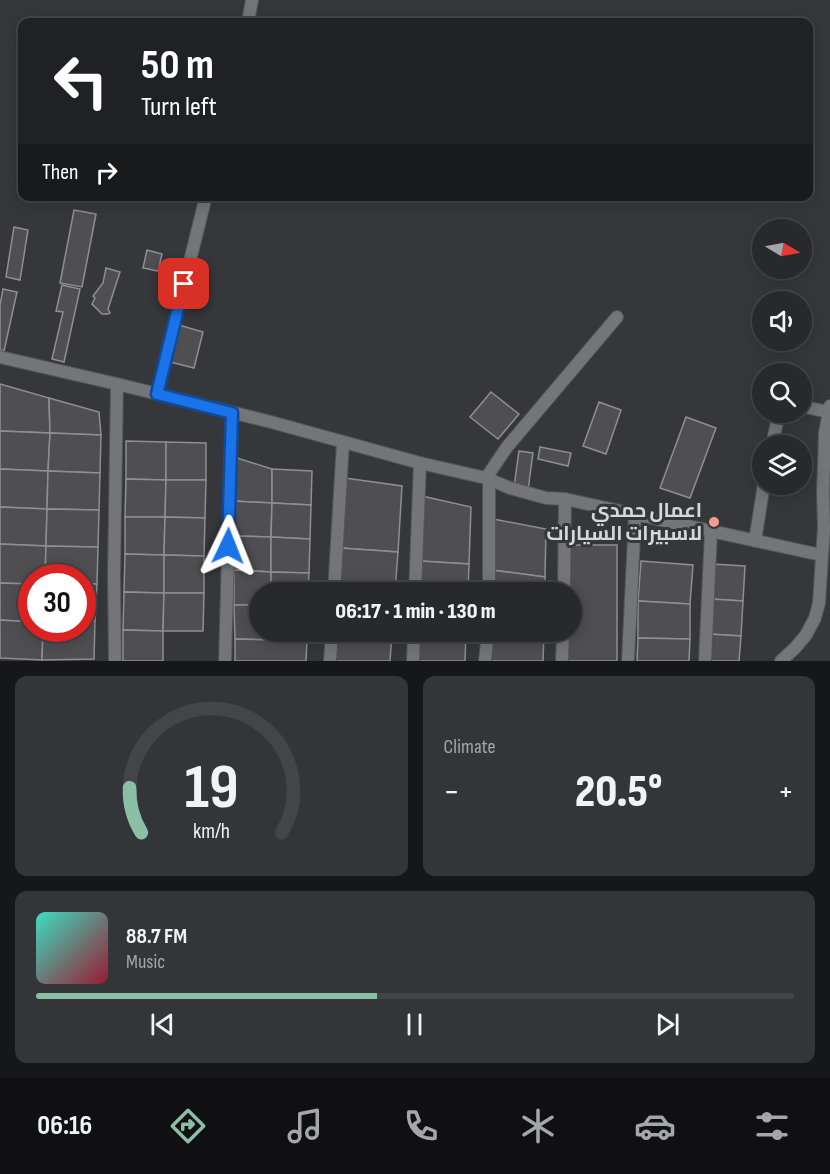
<!DOCTYPE html>
<meta charset="utf-8">
<style>
:root{--surface:#28292c;--page:#343538;--text:#f1f3f6;--muted:#a5a6a9;--line:#444548;--accent:#8abfa5}
body{margin:0;font-family:"Sofia Sans Condensed",Cairo,sans-serif;background:var(--page);color:var(--text);height:100vh;display:flex;flex-direction:column;font-size:22px;white-space:nowrap}
*{box-sizing:border-box;margin:0}
p{font-size:20px;color:var(--muted)}
.icon{flex:none;width:33px;height:33px;fill:none;stroke:currentColor;stroke-width:2;stroke-linecap:round;stroke-linejoin:round}
.map{position:relative;height:661px;overflow:hidden}
.details{display:flex;flex-direction:column;gap:15px;padding:15px;background:#161718;flex:1}
.details>*{flex:none}
.guide{position:absolute;left:18px;top:18px;width:795px;height:183px;border-radius:12px;box-shadow:0 3px 15px #0003,0 0 0 2px var(--line);background:#202124;color:#fff;overflow:hidden}
.needle{width:39px;rotate:100deg}
.fabs{position:absolute;left:752px;top:219px;display:grid;gap:12px}
.fabs a{display:grid;place-items:center;width:60px;height:60px;border-radius:50%;background:var(--surface);box-shadow:0 3px 15px #0003,0 0 0 2px var(--line);font-size:30px}
.speed{position:absolute;left:18px;top:564px;display:flex;gap:12px;font-size:30px;font-weight:700;text-align:center}
.speed>*{display:grid;place-content:center;width:78px;height:78px;border-radius:50%;background:var(--surface);box-shadow:0 3px 15px #0003,0 0 0 2px var(--line);line-height:1}
.speed .limit{border:9px solid #d22;background:#fff;color:#111}
.pin{position:absolute;display:grid;place-items:center;width:51px;height:51px;color:#fff;margin:-26px;border-radius:12px;box-shadow:0 3px 9px #0006}
.me{position:absolute;width:66px;margin:-33px;rotate:2deg;stroke-linejoin:round;filter:drop-shadow(0 0 4px #0008)}
.turn{display:flex;align-items:center;gap:21px;height:126px;padding:0 24px;font-size:27px}
.turn .icon{width:78px;height:78px;stroke-width:2.5}
.turn b{display:block;font-size:42px;line-height:51px}
.then{display:flex;align-items:center;height:57px;padding:0 24px;background:#0003;gap:12px;font-size:22px}
.big{font-size:45px;font-weight:800;line-height:1.1}
.details .card{flex:1;display:flex;flex-direction:column;justify-content:center;gap:9px;min-width:0;padding:0 21px;border-radius:12px;background:var(--page)}
.details .dial{align-items:center;gap:0}
.dial svg{height:156px;overflow:visible;fill:none;stroke:var(--line);stroke-width:7;stroke-linecap:round;text-anchor:middle}
.dial text{fill:var(--text);stroke:none}
.song{display:flex;align-items:center;gap:18px}
.cover{width:72px;height:72px;border-radius:9px;background:linear-gradient(135deg,hsl(170 70% 55%),hsl(350 70% 35%))}
.played{height:6px;border-radius:3px;background:linear-gradient(90deg,var(--accent) 45%,var(--line) 45%)}
.keys{display:flex;justify-content:space-around;direction:ltr}
.heat{display:flex;justify-content:space-between;align-items:center;font-size:33px;direction:ltr}
.details .tiles{flex:1;display:grid;gap:15px;grid-template-columns:1fr 1fr}
.card:last-child{grid-column:span 2}
.trip{position:absolute;left:249px;top:582px;width:333px;height:60px;border-radius:30px;background:var(--surface);box-shadow:0 3px 15px #0003,0 0 0 2px var(--line);font-weight:800;line-height:60px;text-align:center}
.tab-bar{display:flex;height:96px;justify-content:space-around;align-items:center;background:#101012;color:var(--muted)}
.tab-bar .icon{width:42px;height:42px}
.tab-bar .current{color:var(--accent)}
.tab-bar b{font-size:27px;color:var(--text)}
.map>svg:first-child{display:block}
</style>
<div class="map">
<svg width="830" height="661" viewBox="0 0 830 661">
<rect width="100%" height="100%" fill="#36373a"/>
<g fill="#4f4f52" stroke="#8f8f93" stroke-width="1.5">
<path d="M74,210L96,214L82,287L60,283Z"/>
<path d="M14,227L28,230L20,280L6,277Z"/>
<path d="M147,250L162,254L158,271L143,268Z"/>
<path d="M106,268L120,272L108,309L110,313L108,314H102L92,304L95,298L93,296L103,283Z"/>
<path d="M62,285L80,289L64,362L52,359L63,312L56,311Z"/>
<path d="M3,289L17,292L4,351L0,350V305Z"/>
<path d="M179,325L203,332L194,368L170,362Z"/>
<path d="M0,384L49,398L50,433L0,431Z"/>
<path d="M491,392L519,414L498,439L470,417Z"/>
<path d="M49,398L99,412L101,435L50,433Z"/>
<path d="M599,402L621,410L606,454L583,446Z"/>
<path d="M686,417L716,428L690,498L660,488Z"/>
<path d="M0,431L50,433L48,471L0,469Z"/>
<path d="M50,433L101,435L100,473L48,471Z"/>
<path d="M126,441L166,442V480L126,479Z"/>
<path d="M166,442L206,443V480H166Z"/>
<path d="M540,447L571,453L568,466L538,459Z"/>
<path d="M519,451L533,453L528,490L514,487Z"/>
<path d="M234,457L272,469V503L233,501Z"/>
<path d="M0,469L48,471L47,509L0,507Z"/>
<path d="M272,469L312,471L311,505L272,503Z"/>
<path d="M48,471L100,473L99,510L47,509Z"/>
<path d="M345,478L402,486L398,552L341,548Z"/>
<path d="M126,479L166,480L165,517H125Z"/>
<path d="M166,480H206L205,518L165,517Z"/>
<path d="M422,496L471,507L469,564L420,561Z"/>
<path d="M233,501L272,503L271,537L233,536Z"/>
<path d="M272,503L311,505L310,539L271,537Z"/>
<path d="M0,507L47,509L46,546L0,544Z"/>
<path d="M47,509L99,510L98,547L46,546Z"/>
<path d="M125,517H165L164,555L125,554Z"/>
<path d="M165,517L205,518L204,556L164,555Z"/>
<path d="M493,519L546,529L545,577L492,570Z"/>
<path d="M233,536L271,537V572L234,570Z"/>
<path d="M271,537L310,539L309,573L271,572Z"/>
<path d="M0,544L46,546L45,578H32V584L0,583Z"/>
<path d="M566,545H617V661H565V632H572V592H565Z"/>
<path d="M46,546L98,547L97,584H82V578H45Z"/>
<path d="M341,548L398,552L395,592H338Z"/>
<path d="M125,554L164,555V593L124,592Z"/>
<path d="M164,555L204,556V593H164Z"/>
<path d="M420,561L469,564L468,592H419Z"/>
<path d="M641,561L693,565L690,604L638,601Z"/>
<path d="M713,564L745,566L743,601L711,599Z"/>
<path d="M234,570L271,572V592H260V605H234Z"/>
<path d="M492,570L545,577V592H492Z"/>
<path d="M271,572L309,573L308,592H271Z"/>
<path d="M0,583L32,584V622L0,620Z"/>
<path d="M82,584H97L95,621L82,622Z"/>
<path d="M124,592L164,593L163,631L123,630Z"/>
<path d="M164,593H204L203,631H163Z"/>
<path d="M711,599L743,601L741,636L709,634Z"/>
<path d="M638,601L690,604V639L638,638Z"/>
<path d="M234,605H260V632H271V640L235,639Z"/>
<path d="M0,620L32,622V628H43L42,660L0,658Z"/>
<path d="M95,621L94,659L42,660L43,628H82V622Z"/>
<path d="M123,630L163,631V661H123Z"/>
<path d="M271,632H307V641L271,640Z"/>
<path d="M335,632H392L390,661H333Z"/>
<path d="M418,632H466L465,661H416Z"/>
<path d="M491,632H544L543,661H491Z"/>
<path d="M709,634L741,636L739,661H707Z"/>
<path d="M638,638L690,639L689,661H637Z"/>
<path d="M235,639L307,641L306,661H235Z"/>
</g>
<g fill="none" stroke-linecap="round" stroke-linejoin="round">
<g stroke="#535457" stroke-width="14">
<g id="street">
<path d="M248,22L252,0"/>
<path d="M0,357L117,384L271,422L420,463L486,478L510,488L546,498L565,499L821,555"/>
<path d="M157,394L206,196"/>
<path d="M801,406L828,412"/>
<path d="M772,446L779,412"/>
<path d="M486,478L507,447L617,317"/>
<path d="M755,541L764,484"/>
<path d="M334,592L343,443"/>
<path d="M415,592L420,463"/>
<path d="M489,592V479"/>
<path d="M564,592L565,499"/>
<path d="M115,661L114,575L117,384"/>
<path d="M225,661L232,413"/>
<path d="M330,661L332,632"/>
<path d="M413,661L414,632"/>
<path d="M485,661L488,632"/>
<path d="M562,661L563,632"/>
<path d="M628,661L635,515"/>
<path d="M705,661L711,532"/>
<path d="M781,661L795,648L806,635L815,618L819,603L824,527L823,493L825,433L830,406"/>
</g>
</g>
<use href="#street" stroke="#737576" stroke-width="12"/>
</g>
<g fill="none" stroke-linecap="round" stroke-linejoin="round">
<g stroke="#114b97" stroke-width="15">
<path id="route" d="M184,284L157,394L232,413L228,546"/>
</g>
<use href="#route" stroke="#1a73e8" stroke-width="10"/>
</g>
<circle fill="#f59c92" stroke="#36373a" stroke-width="2" cx="714" cy="522" r="6"/>
<g text-anchor="middle" stroke-width="6" stroke-linejoin="round" paint-order="stroke">
<g font-size="20" font-weight="bold" fill="#d7d8da" stroke="#36373a" text-anchor="end">
<text x="702" y="517">اعمال حمدي<tspan x="702" dy="23">لاسبيرات السيارات</tspan></text>
</g>
</g>
</svg>
<div class="fabs">
<a><svg class="needle" viewBox="-14 -14 28 28"><path d="M0-13l5 13h-10z" fill="#e53935"/><path d="M0 13l5-13h-10z" fill="#a5a6a9"/></svg></a>
<a><svg class="icon" aria-label="sound" viewBox="0 0 24 24"><path d="M4 9h4l5-4v14l-5-4H4zM17 9q2 3 0 6"/></svg></a>
<a><svg class="icon" aria-label="search" viewBox="0 0 24 24"><circle cx="10" cy="10" r="6"/><path d="M15 15l6 6"/></svg></a>
<a><svg class="icon" aria-label="layers" viewBox="0 0 24 24"><path d="M12 4l9 5-9 5-9-5zM3 14l9 5 9-5"/></svg></a>
</div>
<div class="speed"><div class="limit">30</div></div>
<div class="pin" style="left:184px;top:284px;background:#d93025"><svg class="icon" aria-label="arrive" viewBox="0 0 24 24"><path d="M6 21V4h12l-3 4 3 4H6"/></svg></div>
<svg class="me" style="left:228px;top:546px" viewBox="-20 -20 40 40"><path d="M0-17L14 15 0 8-14 15z" fill="#1a73e8" stroke="#fff" stroke-width="4"/></svg>
<div class="trip">06:17 · 1 min · 130 m</div>
<div class="guide">
<div class="turn"><svg class="icon" aria-label="left" viewBox="0 0 24 24"><path d="M17 20v-9H6M10 6l-5 5 5 5"/></svg><div><b>50 m</b>Turn left</div></div>
<div class="then">Then<svg class="icon" aria-label="right" viewBox="0 0 24 24"><path d="M7 20v-9h11M14 6l5 5-5 5"/></svg></div>
</div>
</div>
<section class="details">
<div class="tiles">
<div class="card dial"><svg viewBox="0 0 100 80">
<path d="M14 69A42 42 0 1 1 86 69"/>
<path d="M14 69A42 42 0 0 1 8 46" stroke="#8abfa5"/>
<text x="50" y="56" font-size="32" font-weight="700">19</text>
<text x="50" y="72" font-size="11">km/h</text>
</svg></div>
<div class="card"><p>Climate</p>
<div class="heat"><a>−</a><b class="big">20.5°</b><a>+</a></div>
</div>
<div class="card">
<div class="song"><i class="cover"></i><div><b>88.7 FM</b><p>Music</p></div></div>
<div class="played"></div>
<div class="keys"><svg class="icon" aria-label="previous" viewBox="0 0 24 24"><path d="M18 5L8 12l10 7zM5 5v14"/></svg><svg class="icon" aria-label="pause" viewBox="0 0 24 24"><path d="M8 5v14M16 5v14"/></svg><svg class="icon" aria-label="next" viewBox="0 0 24 24"><path d="M6 5l10 7-10 7zM19 5v14"/></svg></div>
</div>
</div>
</section>
<nav class="tab-bar">
<b>06:16</b>
<svg class="icon current" aria-label="directions" viewBox="0 0 24 24"><path d="M12 3l9 9-9 9-9-9zM9 14v-3h6M13 9l2 2-2 2"/></svg>
<svg class="icon" aria-label="music" viewBox="0 0 24 24"><path d="M9 18V5l10-2v13"/><circle cx="6" cy="18" r="3"/><circle cx="16" cy="16" r="3"/></svg>
<svg class="icon" aria-label="phone" viewBox="0 0 24 24"><path d="M5 4h4l2 5-3 2q2 4 5 5l2-3 5 2v4C11 20 4 13 5 4z"/></svg>
<svg class="icon" aria-label="climate" viewBox="0 0 24 24"><path d="M12 3v18M4 7l16 10M4 17L20 7"/></svg>
<svg class="icon" aria-label="car" viewBox="0 0 24 24"><path d="M5 17H2v-5l4-1 3-4h7l3 4 3 1v5h-3M9 17h6M6 11h13"/><circle cx="7" cy="17" r="2"/><circle cx="17" cy="17" r="2"/></svg>
<svg class="icon" aria-label="filters" viewBox="0 0 24 24"><path d="M4 7h16M4 17h16"/><circle cx="9" cy="7" r="2"/><circle cx="15" cy="17" r="2"/></svg>
</nav>
